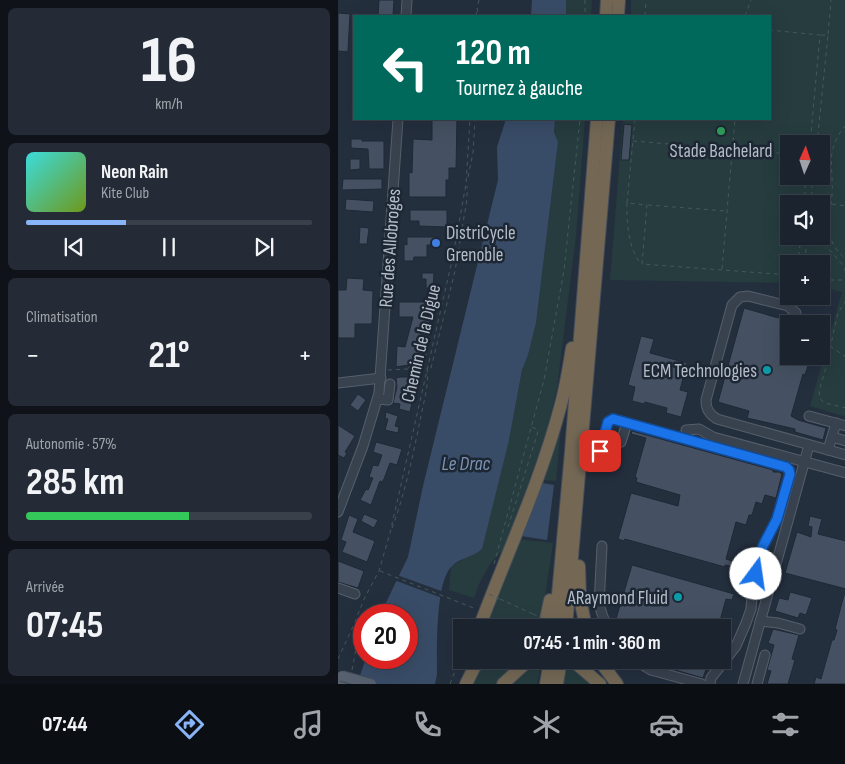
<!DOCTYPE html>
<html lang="fr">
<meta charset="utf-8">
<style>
:root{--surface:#1b232e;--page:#242b36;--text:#f1f3f6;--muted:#a0a4aa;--line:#39404a;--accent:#8ab4f8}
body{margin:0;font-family:"Sofia Sans Condensed",sans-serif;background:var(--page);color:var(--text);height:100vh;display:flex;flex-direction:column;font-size:19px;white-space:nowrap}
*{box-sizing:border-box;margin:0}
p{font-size:16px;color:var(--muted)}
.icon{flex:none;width:28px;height:28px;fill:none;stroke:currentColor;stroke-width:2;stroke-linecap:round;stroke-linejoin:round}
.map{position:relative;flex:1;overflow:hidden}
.drawer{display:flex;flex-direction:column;gap:8px;padding:8px;background:#0f1319;width:338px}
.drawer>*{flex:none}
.top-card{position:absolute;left:15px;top:15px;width:418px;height:105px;border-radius:0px;box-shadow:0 5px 20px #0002,0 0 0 1px var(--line);background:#00695c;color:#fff;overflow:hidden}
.needle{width:32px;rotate:3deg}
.controls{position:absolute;left:442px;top:135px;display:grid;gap:10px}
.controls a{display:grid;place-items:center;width:50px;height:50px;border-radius:0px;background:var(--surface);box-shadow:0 5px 20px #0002,0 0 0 1px var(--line);font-size:25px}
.speed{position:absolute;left:15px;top:604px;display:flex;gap:10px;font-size:25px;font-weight:700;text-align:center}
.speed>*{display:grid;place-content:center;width:65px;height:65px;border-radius:50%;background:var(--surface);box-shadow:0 5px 20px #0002,0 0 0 1px var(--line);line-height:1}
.speed .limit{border:8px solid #d22;background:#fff;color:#111}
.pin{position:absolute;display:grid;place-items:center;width:42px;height:42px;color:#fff;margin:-21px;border-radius:10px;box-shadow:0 2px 8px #0006}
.me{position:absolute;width:55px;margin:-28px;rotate:14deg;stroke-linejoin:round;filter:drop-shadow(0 0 4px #0008)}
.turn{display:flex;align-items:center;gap:18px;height:105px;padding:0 20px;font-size:22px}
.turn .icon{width:65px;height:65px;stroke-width:2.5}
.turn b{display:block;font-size:35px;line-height:42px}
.big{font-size:38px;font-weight:700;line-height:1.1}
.drawer .widget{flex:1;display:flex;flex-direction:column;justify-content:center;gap:8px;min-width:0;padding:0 18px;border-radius:8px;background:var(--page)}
.drawer .dial{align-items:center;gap:0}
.dial b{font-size:65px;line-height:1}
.song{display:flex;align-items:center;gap:15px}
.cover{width:60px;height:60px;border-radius:8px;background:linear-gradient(135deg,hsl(180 70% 55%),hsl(80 70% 35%))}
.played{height:5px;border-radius:2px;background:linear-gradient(90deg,var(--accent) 35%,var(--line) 35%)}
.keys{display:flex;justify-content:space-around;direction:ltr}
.heat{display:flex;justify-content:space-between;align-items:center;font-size:28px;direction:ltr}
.charge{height:8px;border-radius:4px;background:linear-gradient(90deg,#34c759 57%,var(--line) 0)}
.trip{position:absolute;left:115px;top:619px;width:278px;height:50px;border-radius:0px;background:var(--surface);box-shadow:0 5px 20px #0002,0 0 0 1px var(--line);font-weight:700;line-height:50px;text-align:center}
.tabs{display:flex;height:80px;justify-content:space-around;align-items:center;background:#0b0e12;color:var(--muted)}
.tabs .icon{width:35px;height:35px}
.tabs .selected{color:var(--accent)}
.tabs b{font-size:22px;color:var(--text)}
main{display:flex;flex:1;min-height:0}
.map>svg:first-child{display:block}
</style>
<main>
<section class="drawer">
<div class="widget dial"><b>16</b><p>km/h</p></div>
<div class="widget">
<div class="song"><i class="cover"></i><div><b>Neon Rain</b><p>Kite Club</p></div></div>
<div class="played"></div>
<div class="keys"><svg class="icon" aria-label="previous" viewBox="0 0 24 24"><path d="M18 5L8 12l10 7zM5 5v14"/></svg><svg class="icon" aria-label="pause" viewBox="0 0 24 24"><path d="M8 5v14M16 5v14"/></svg><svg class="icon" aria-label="next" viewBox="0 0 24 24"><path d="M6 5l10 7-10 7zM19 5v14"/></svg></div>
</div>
<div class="widget"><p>Climatisation</p>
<div class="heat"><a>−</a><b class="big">21°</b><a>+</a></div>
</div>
<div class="widget"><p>Autonomie · 57%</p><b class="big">285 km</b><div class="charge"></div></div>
<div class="widget"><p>Arrivée</p><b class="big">07:45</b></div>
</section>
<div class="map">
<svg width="508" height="684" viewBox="0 0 508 684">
<rect width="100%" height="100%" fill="#242f3e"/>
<g fill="#263c3f" fill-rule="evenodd">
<path d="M228,0H254L253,16H228Z"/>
<path d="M293,0H507V416L501,415L472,406L504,292L484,287V264H451V283L272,280L285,119H431V16H293ZM451,144H484V176H451ZM451,204H484V236H451Z"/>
<path d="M217,119H247L238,236L219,388L207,437L166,549L152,564L141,584L136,598L111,590L113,566L125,560L171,440L184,370L190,355L198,323L220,142L216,132Z"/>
<path d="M223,427L218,481L205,480Z"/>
<path d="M178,539L215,543L205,609L200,627L144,628Z"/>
<path d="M145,660H185L158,684H130Z"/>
<path d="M195,660H204L199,684H175Z"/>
<path d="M230,661L259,684H224Z"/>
</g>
<g fill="#394c67">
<path d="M194,0H228V16H193Z"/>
<path d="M168,119H217L216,132L220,142L198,323L190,355L184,370L171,440L144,549C135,557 122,558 114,566C97,581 99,651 99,674L97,684H19L28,658H69V615H42L70,557L85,486L160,180L159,147Z"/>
<path d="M204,483L216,485L209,540L183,536Z"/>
</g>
<path fill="#242f3e" d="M59,575L106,592L104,598L56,580Z"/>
<g fill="#455162" stroke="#1f2835">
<path d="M41,0H56L55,16H40Z"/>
<path d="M0,13L12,14L10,52L0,51Z"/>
<path d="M94,119H119L118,168H111V180H108V197H71V172L74,173L75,139L94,140Z"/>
<path d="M286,124L294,125L291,160H283Z"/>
<path d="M13,139H24V141H46V169H31L30,149L13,148Z"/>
<path d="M12,159H22V169L12,170Z"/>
<path d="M5,179H44V189L4,190Z"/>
<path d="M8,199L36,201L35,212L7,210Z"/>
<path d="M72,210H109V227L81,226V221H72Z"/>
<path d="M22,227L31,228L29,244H21Z"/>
<path d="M69,237H100V245H89V257H76L75,261H66V244L69,245Z"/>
<path d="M84,273H96L95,288H88V279H84Z"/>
<path d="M9,278L26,279L25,290L35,291L34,324H17V338H0V290H8Z"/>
<path d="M61,302H96L83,363L58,367L59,346L67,347L75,317H61Z"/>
<path d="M406,308L451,321V356H470L467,365L470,366L467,375L465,374L453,416L460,420L488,428L485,440L457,432V429L409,418L411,411L380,402Z"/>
<path d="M303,336L316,339L312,353L349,363L342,390L350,392L343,417L328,413L329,408L307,402L306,404L294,401L297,387L290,385Z"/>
<path d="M62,377H69L79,379L72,412L61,409L62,404L55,403L59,387L58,378Z"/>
<path d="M20,394L28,400L20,411L12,405Z"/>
<path d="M48,412L60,416L57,426L61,427L60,433L47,430L50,419L47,418Z"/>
<path d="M0,425L17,436L7,452L9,453L6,458L0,455Z"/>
<path d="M294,431L435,470V472H441L444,474L438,498L427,495L424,504L418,502L414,515H411L408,525L398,522L388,559L401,563L399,568L387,565V567L287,539L286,541L280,539L293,493L340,506L342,495L298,482L299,478L297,477L308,438L293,434Z"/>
<path d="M38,442L64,449L59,465L52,463L46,479L44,482L42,481L33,505L22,500L28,489L30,490L35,478L31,477L35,465L40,466L44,455L35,452Z"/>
<path d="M26,514L40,520L36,528L23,521Z"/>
<path d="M11,515L20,519L15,532L37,541L29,562L4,552L8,542L3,540Z"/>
<path d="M472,516L484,519L480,534L508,541V589L447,573L459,532L473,537L474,527L470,526Z"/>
<path d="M0,561L26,571L20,588L0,582Z"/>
<path d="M294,565L396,594L394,600L388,599L380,628H282L278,619Z"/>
<path d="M452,592L474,598L468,615L462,613L460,618L437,611L441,598L450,600Z"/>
<path d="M506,595H508V684H476L478,677L483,679L494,640H496L499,630L497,629Z"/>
<path d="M435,629L461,635L454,659L457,660L450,684H429L433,671L429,670L436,645L430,643Z"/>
<path d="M309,660H371L365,678L313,663Z"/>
</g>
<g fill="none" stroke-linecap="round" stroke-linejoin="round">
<g stroke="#565f6c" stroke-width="11">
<g id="minor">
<path d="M68,16L69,0"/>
<path d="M458,313L450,306L410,296L402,297L394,305L368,400C368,409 371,414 379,419L508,455"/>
<path d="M0,383L43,378"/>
<path d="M40,399L50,400L52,384"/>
<path d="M471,416L508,426"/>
<path d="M348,430L361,429L375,437L508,473"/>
<path d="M494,437L508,441"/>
<path d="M283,442L289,423"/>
<path d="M490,450L498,423"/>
<path d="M262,451L270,422L275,419L448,467L451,470L452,474L439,519L425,546L415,582L413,609L408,623L398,646L373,678L372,684"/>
<path d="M0,512L25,446L41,393L60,119"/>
<path d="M264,546L261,605L269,628"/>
<path d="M0,588L17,594"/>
<path d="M422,621L440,623L462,629"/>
<path d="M297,660L313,670L364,684"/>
<path d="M405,684L471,445"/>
<path d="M419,684L427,655"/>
</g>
</g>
<g stroke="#414a57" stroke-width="12">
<path id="major" d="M0,681L9,684"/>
</g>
<g stroke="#434c59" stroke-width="14">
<g id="highway">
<path d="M268,16L269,0"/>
<path d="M280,16L281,0"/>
<path d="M241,566L242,598L248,628"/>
<path d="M141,628C169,553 203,481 223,404C228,386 231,367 234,348"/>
<path d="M206,628L212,600"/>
<path d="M217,628L233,452L259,119"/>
<path d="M228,628L271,119"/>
<path d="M234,660L262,684"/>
<path d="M261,660L279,684"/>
<path d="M128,684L140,660"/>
<path d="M165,684L191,660"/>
<path d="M208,684L212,660"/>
<path d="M219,684L223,660"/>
</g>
</g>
<g stroke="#44595c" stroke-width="1" stroke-dasharray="4 4" stroke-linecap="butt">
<path d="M141,0L139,8L141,16"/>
<path d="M247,0V16"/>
<path d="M138,16L139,10"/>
<path d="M307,16L308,0"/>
<path d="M407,16L413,0"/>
<path d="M431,30L482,35L472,144"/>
<path d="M483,35H490L493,0"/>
<path d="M297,119L289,203L309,205L304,264L451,275"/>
<path d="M508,125C486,150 496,166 494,195C492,220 484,240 508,259"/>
<path d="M295,141L451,154"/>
<path d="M479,144L490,35"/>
<path d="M130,177L135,153L137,119"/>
<path d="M289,203C288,219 291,253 303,263"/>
<path d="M466,204L468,176"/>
<path d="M473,204L475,176"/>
<path d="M494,204L508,206"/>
<path d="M310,205L388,211"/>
<path d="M483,236L490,248L506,266L508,274"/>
<path d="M467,261L469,236"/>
<path d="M460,264L463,236"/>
<path d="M384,269L397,119"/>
<path d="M484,280H508"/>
<path d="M508,300L500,313L496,330L489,364L481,391L482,399L487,403L508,408"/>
<path d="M492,346L508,357"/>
<path d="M71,368V367L86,365L88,354L91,355"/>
<path d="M50,370L89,368"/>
<path d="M170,527L199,435L200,430L194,427"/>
<path d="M54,528C68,491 76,450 84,411C87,397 91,382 89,368H93L117,271L129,199V186"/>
<path d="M156,564L206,380L226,270L242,119"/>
<path d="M42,571L138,609"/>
<path d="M162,599L195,614"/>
<path d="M0,659L18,620"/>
<path d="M14,670L20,638L18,619L27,597L41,571L52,533L115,256L128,184L132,119"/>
<path d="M112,684L124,653"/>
</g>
<use href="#minor" stroke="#38414e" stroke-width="9"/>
<use href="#major" stroke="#56606e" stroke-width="10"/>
<use href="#highway" stroke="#746855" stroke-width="12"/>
<g stroke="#414a57" stroke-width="12" stroke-linecap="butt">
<path id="major-bridge" d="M4,676L33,684"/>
</g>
<g stroke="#44595c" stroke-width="1" stroke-dasharray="4 4" stroke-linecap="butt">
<path d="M151,594L161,599"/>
<path d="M195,614L226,628"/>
</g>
<use href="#major-bridge" stroke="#56606e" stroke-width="10"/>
</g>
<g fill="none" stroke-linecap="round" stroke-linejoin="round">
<g stroke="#114b97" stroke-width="12">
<path id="route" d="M262,451L270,422L275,419L448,467L451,470L452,474L439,519L425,546L418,574"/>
</g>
<use href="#route" stroke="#1a73e8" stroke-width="9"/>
</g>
<circle fill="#2e9e5b" stroke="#1d2633" stroke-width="2" cx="383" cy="131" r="5"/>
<circle fill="#3f7fe0" stroke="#1d2633" stroke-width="2" cx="98" cy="243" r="5"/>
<g fill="#0f9aa8" stroke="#1d2633" stroke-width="2">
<circle cx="429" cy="370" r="5"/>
<circle cx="340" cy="597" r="5"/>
</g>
<g text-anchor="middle" stroke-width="5" stroke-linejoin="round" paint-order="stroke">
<g font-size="19" fill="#b4bcc9" stroke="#1d2633" text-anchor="end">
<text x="383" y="157" text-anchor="middle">Stade Bachelard</text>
<text x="108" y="239" text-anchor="start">DistriCycle<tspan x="108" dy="22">Grenoble</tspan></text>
<text x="419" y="377">ECM Technologies</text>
<text x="330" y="604">ARaymond Fluid</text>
</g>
<g font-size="19" fill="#b4bcc9" stroke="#1d2633">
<text transform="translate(51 248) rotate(-86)" y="7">Rue des Allobroges</text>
<text transform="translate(82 343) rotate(-77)" y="7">Chemin de la Digue</text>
</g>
<g font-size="20" font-style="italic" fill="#7c92b1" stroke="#1d2633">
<text x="128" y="470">Le Drac</text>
</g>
</g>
</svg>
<div class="controls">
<a><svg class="needle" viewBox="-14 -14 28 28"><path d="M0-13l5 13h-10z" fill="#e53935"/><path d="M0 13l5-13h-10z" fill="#a0a4aa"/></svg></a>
<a><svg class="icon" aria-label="sound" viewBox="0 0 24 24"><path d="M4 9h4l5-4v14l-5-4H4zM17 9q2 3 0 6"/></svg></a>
<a>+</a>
<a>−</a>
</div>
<div class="speed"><div class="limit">20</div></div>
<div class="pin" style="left:262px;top:451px;background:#d93025"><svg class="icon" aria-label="arrive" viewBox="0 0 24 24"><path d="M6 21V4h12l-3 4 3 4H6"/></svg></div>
<svg class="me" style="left:418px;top:574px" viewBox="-20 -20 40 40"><circle r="19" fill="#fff"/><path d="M0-13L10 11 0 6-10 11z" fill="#1a73e8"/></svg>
<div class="trip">07:45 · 1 min · 360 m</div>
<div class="top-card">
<div class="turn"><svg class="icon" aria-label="left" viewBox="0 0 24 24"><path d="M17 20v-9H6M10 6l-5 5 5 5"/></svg><div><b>120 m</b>Tournez à gauche</div></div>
</div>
</div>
</main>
<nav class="tabs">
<b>07:44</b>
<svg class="icon selected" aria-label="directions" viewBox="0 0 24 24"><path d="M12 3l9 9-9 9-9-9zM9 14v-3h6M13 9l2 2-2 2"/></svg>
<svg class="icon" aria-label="music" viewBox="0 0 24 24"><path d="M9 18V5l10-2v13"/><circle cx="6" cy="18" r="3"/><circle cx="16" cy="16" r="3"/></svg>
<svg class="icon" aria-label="phone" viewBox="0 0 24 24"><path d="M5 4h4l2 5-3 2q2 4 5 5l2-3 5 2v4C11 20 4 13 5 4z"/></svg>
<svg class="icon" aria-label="climate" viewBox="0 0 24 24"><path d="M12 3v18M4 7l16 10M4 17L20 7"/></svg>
<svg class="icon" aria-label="car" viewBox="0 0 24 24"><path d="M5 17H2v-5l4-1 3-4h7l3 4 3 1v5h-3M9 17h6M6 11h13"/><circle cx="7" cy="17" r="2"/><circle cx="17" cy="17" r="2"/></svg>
<svg class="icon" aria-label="filters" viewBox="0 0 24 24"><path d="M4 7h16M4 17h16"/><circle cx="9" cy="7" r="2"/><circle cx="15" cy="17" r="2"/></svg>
</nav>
